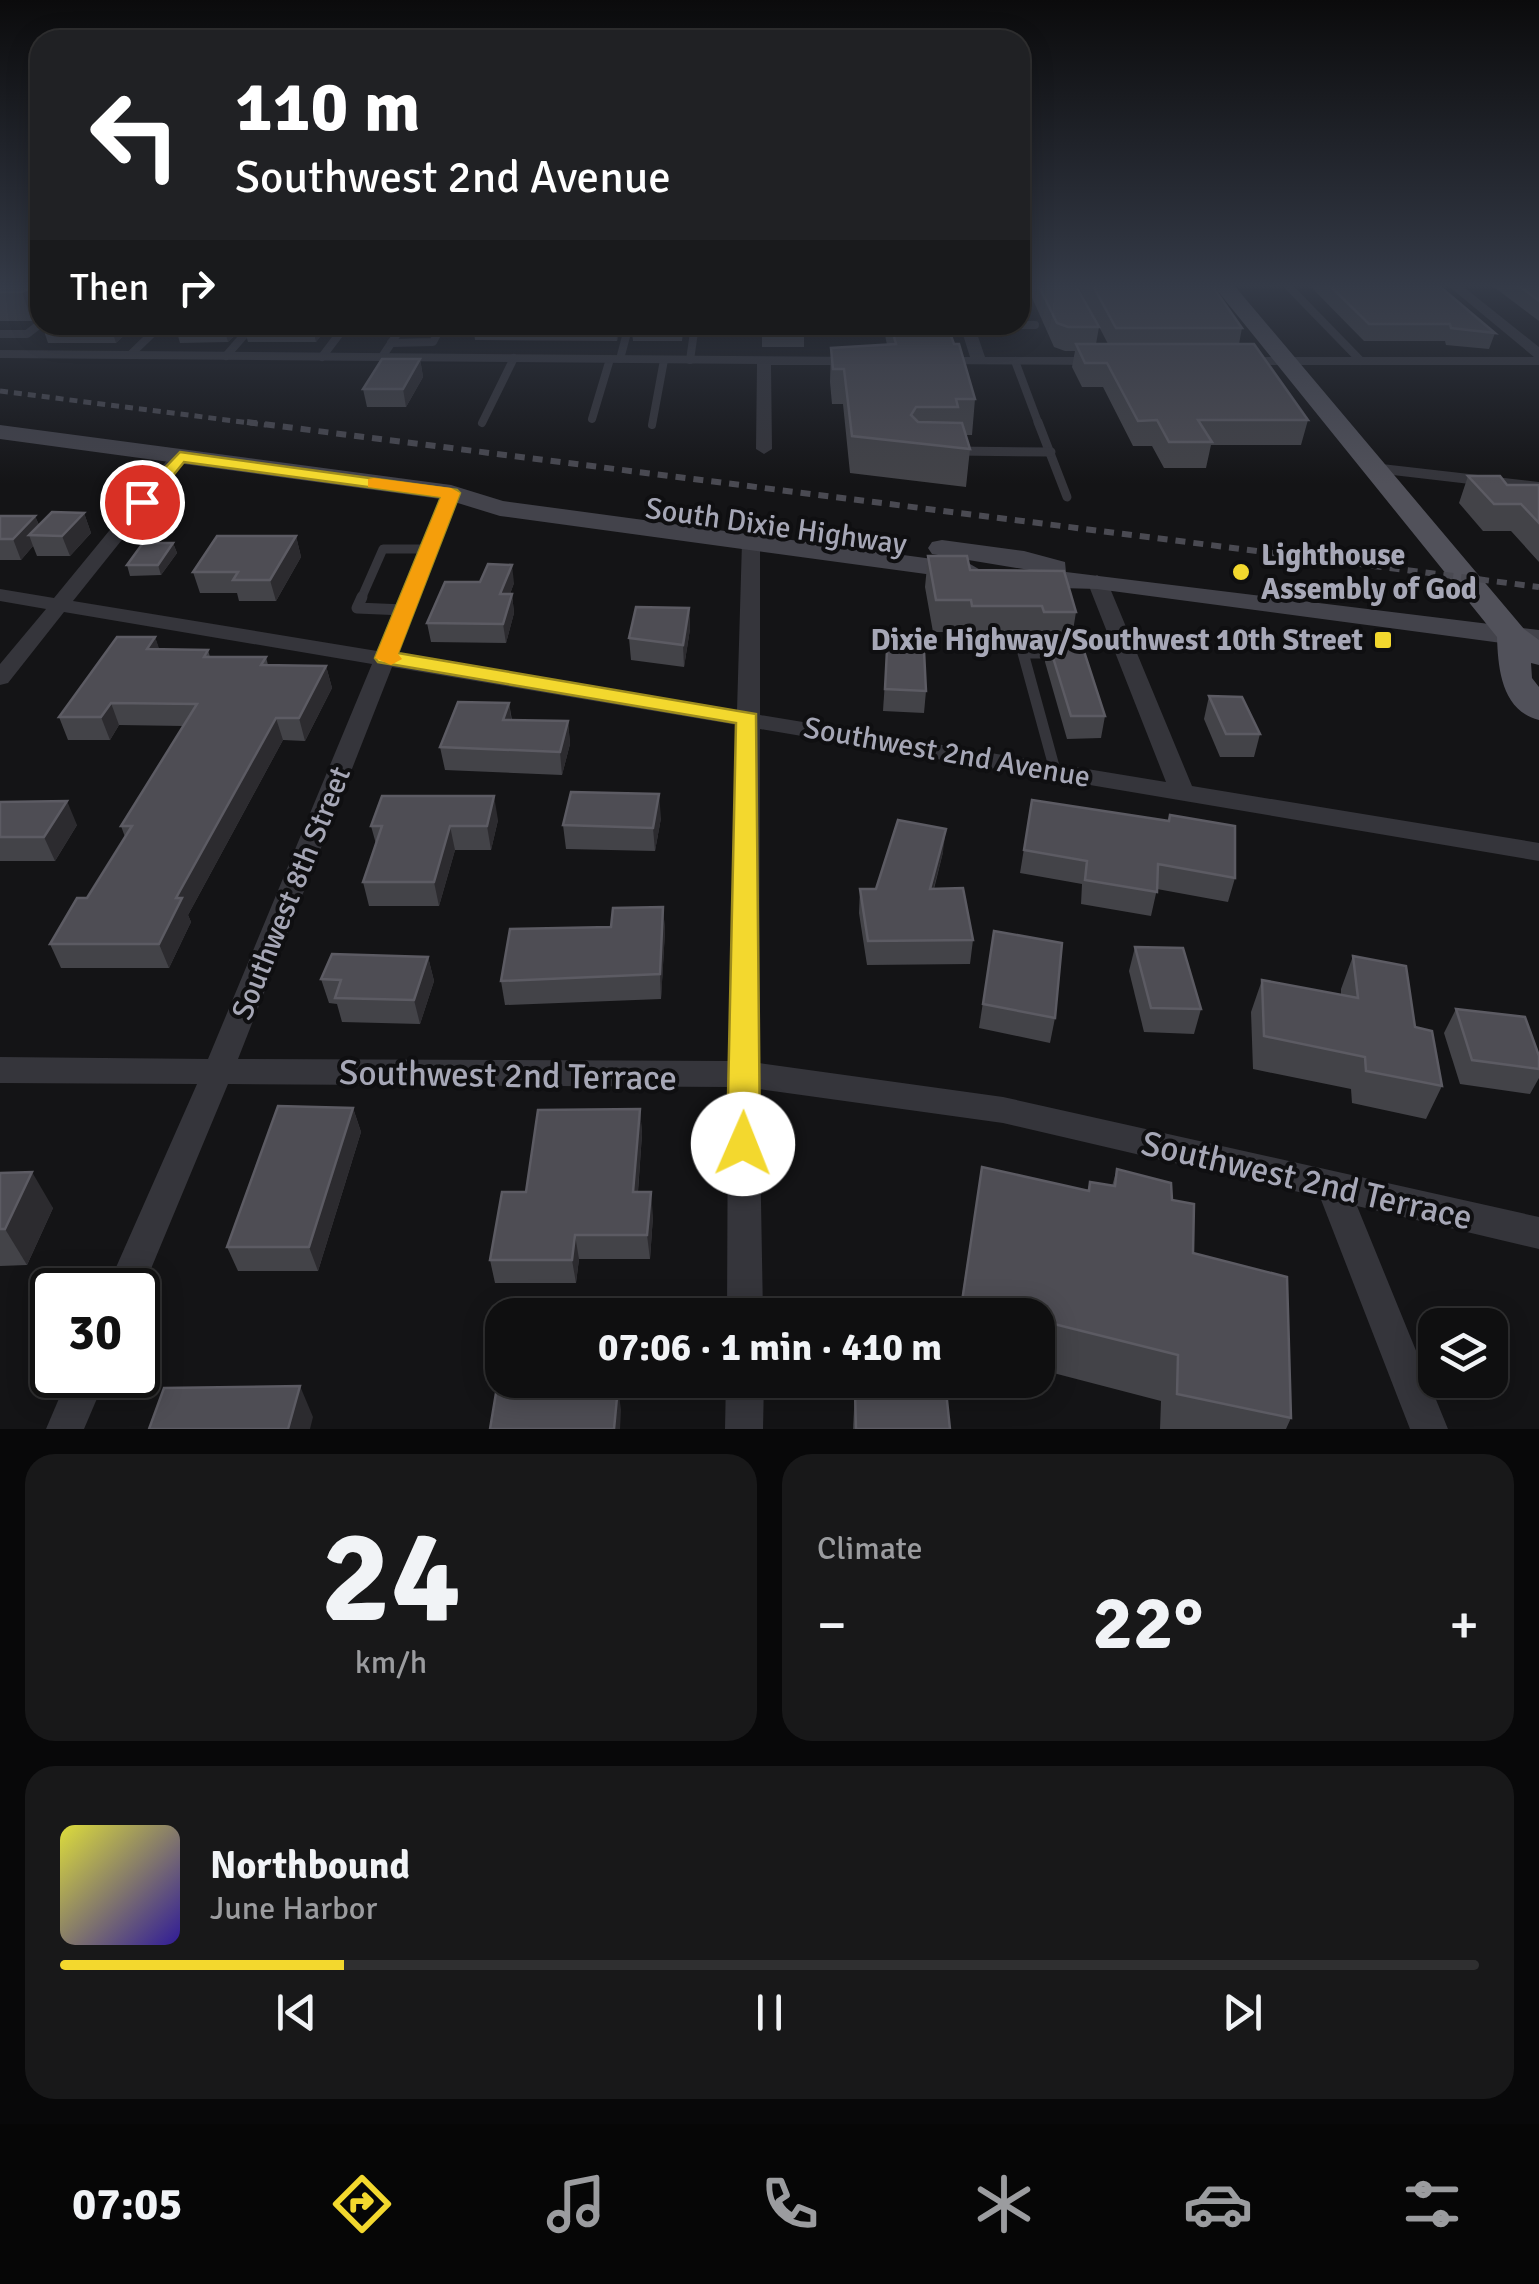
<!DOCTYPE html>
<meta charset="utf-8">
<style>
:root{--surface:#0f0f10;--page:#181819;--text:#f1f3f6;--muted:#9b9c9f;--line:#2f2f30;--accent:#f3d82e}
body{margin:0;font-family:Signika,sans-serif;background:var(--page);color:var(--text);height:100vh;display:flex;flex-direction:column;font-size:38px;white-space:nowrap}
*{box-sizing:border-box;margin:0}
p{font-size:32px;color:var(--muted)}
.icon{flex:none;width:55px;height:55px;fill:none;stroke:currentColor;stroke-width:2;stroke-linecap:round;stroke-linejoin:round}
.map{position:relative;height:1429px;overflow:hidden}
.panel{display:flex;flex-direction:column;gap:25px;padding:25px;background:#080809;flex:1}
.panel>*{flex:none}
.banner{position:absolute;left:30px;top:30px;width:1000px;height:305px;border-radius:30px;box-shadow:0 5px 25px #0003,0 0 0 2px var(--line);background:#202124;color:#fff;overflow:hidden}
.tools{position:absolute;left:1418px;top:1308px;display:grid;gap:20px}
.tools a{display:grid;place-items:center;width:90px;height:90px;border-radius:20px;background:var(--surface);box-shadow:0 5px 25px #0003,0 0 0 2px var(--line);font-size:50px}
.speed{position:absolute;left:30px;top:1268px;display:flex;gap:20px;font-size:50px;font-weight:700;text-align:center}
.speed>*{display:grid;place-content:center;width:130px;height:130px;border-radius:50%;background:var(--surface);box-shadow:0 5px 25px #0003,0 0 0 2px var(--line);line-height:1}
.speed .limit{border:5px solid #111;border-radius:15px;background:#fff;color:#111}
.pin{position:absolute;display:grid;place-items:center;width:85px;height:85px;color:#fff;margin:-42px;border:5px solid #fff;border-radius:50%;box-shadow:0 2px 10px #0007}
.me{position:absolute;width:110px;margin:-55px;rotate:1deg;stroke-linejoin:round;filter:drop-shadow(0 0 8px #0008)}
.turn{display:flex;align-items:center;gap:35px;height:210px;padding:0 40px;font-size:45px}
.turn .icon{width:130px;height:130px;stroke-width:2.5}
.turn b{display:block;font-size:70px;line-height:85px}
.then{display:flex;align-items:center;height:95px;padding:0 40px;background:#0003;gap:20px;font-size:38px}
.big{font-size:75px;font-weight:800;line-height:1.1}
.panel .widget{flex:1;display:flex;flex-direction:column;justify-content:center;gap:15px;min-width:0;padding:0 35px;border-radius:30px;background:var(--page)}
.panel .dial{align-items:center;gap:0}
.dial b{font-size:130px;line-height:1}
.song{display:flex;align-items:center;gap:30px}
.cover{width:120px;height:120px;border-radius:15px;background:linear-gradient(135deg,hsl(60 70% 55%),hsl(250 70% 35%))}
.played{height:10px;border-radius:5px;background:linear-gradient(90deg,var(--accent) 20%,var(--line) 20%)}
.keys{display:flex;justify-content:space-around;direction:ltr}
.heat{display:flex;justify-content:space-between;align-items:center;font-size:55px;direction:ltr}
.panel .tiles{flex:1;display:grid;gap:25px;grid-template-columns:1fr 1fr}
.widget:last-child{grid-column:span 2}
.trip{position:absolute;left:485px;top:1298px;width:570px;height:100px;border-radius:30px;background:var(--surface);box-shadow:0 5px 25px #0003,0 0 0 2px var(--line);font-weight:800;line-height:100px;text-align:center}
.menu{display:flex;height:160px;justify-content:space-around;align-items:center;background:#060606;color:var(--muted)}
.menu .icon{width:70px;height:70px}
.menu .current{color:var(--accent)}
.menu b{font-size:45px;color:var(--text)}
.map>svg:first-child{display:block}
</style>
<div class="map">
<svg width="1539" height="1429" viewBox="0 0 1539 1429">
<rect width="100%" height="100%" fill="#141416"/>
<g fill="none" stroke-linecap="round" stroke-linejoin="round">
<g stroke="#35353b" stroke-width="8">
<path d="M1290,288L1361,361"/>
<path d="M1020,301H1025"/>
<path d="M1020,325H1035"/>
<path d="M0,334H27L40,324"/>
<path d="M391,343L433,342L442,325"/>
<path d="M130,355L161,325"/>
<path d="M226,356L253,325"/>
<path d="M322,357L346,325"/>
<path d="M382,357L403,325"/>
<path d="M620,359L629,325"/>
<path d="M690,360L695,325"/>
<path d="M1015,361L1039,425"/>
<path d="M592,419L610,359"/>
<path d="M482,423L514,358"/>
<path d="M652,425L664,360"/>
</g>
<g stroke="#35353b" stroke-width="9">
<path d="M1038,422L1067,497"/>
<path d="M955,451L1051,452"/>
<path d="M361,599L383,549H429"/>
</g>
<g stroke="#35353b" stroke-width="11">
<path d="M362,597L357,608L404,610"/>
<path d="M1055,770L1023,653H1057"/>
</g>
<g fill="#35353b" fill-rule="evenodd">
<path d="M1446,284H1460L1539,347V365H1238L1231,361L1238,357H1534Z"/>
<path d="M960,325H974L985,357H1101L1108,361L1101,365L928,364L926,361L933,357H970Z"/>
<path d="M0,350L861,357L868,361L861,365H771L772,449L764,454L756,449L757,364L0,358Z"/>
<path d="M179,452L185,453V461L73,601L377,651L442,493L451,488L460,493L396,655L737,711L742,542L751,536L760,542V715L1166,782L1087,581L1097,575L1107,581L1192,786L1539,843V861L760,729L759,1063L1003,1097L1539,1217V1249L1357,1206L1448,1429H1410L1320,1197L1003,1123L759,1089L763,1315H727L728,1087L228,1084L138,1300V1290H106L197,1084L0,1083V1057L208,1059L372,664L64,612L8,683L0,685V664L46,609L0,601V589L54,598L173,453ZM392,667L737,725L729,1061L238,1059Z"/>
<path d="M1373,463L1539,482V492L1367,472L1365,468Z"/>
<path d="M69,1375H107L84,1429H46Z"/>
<path d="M726,1380H764L763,1429H725Z"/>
</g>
<g fill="#43434b" fill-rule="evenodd">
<path d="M0,425L451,485L503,501L970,564L984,572L970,580L500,516L448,500L0,439Z"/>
<path d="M942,540L1024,551L1065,562L1066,572L1539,630V648L1097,589L1024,587L1010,579L1014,573L1035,571L932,554L928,548L932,542Z"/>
</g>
<path fill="#51515a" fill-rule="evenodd" d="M1212,284H1233L1524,629L1539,640V665L1531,663L1532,678L1539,687V720C1502,711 1498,669 1497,637Z"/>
<path stroke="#4a4a52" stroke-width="5" stroke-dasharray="8 6" stroke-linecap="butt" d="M0,391L266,425"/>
<path stroke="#4a4a52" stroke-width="6" stroke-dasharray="10 8" stroke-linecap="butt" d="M247,422L1539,587"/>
</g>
<g fill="#434348">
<path d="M0,284H40V318V317L32,321H0Z"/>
<path d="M1026,284H1075L1099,327L1096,344H1108L1077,284H1211L1242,328L1239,344L1308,420L1301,445H1211L1206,468H1164L1152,446H1133L1103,387H1082L1072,367L1075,351H1065L1054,347Z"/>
<path d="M1308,284H1437L1495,333L1489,349L1446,345L1445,341H1364Z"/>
<path d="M1490,284H1539V321Z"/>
<path d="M42,325H135L116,343H48Z"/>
<path d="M175,325H329L316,342H248L244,327L228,342L180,343Z"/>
<path d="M473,325H621L617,341L475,340Z"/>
<path d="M631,325H684L682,341H633Z"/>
<rect x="762" y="325" width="42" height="22"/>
<path d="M883,325H944V333L975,399L972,435H966L970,449L966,487L850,473L843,404H832L830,382L831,348L887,345Z"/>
<path d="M420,359L423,377L406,407H367L363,389Z"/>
<path d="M1468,476L1507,485H1539V562L1511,531H1483L1459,503Z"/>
<path d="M84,513L91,533L70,556H37L33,546L21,560H0V516H35L39,525Z"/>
<path d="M296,536L301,557L276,601H239L237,593H200L193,572Z"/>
<path d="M173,543L177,553L161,575L130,576L127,565Z"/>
<path d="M928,556L1076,612L1072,637L1105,716L1101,738L1067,739L1045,662L1047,644H1039L1037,638H969L968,632H933L925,587Z"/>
<path d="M514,583L510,594H512L514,613L506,643L431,642L427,623Z"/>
<path d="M689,608L690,629L684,667L631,660L629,638Z"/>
<path d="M155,637L159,650H208L210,657H266L268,665L326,666L332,688L305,741L283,740L188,915L191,922L169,968H61L50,944L87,898L125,837L121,826L183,726L119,725L110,740H68L59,717Z"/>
<path d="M887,650L926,691L924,713L883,711Z"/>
<path d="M1209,696L1260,734L1254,757H1220L1204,719Z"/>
<path d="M509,703L512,720L568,721L570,744L562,775L445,770L440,747Z"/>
<path d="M1032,800L1168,821L1170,815L1235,878L1228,902L1157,889L1151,916L1081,904L1082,884L1020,873Z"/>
<path d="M0,802L77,825L55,861H0Z"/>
<path d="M661,818L655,851L566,849L563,825Z"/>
<path d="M498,820L491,850H455L439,906H369L363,882L376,844L371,826Z"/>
<path d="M943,852L934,889L973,940L970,964L867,965L859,913L860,889H876Z"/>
<path d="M663,907L665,931L661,999L505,1005L501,981L611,927Z"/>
<path d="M994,931L1055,1018L1050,1043L979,1028Z"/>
<path d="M1135,947L1201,1009L1194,1034L1144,1032L1129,971Z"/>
<path d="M1353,956L1415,1027L1442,1086L1426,1119L1352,1103L1351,1089L1253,1069L1251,1012L1262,980L1341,995V989Z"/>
<path d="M428,957L434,981L420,1024L342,1022L337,1004L329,1003L321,979Z"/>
<path d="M1456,1009L1539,1056V1078L1530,1094L1460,1084L1444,1033Z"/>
<path d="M353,1108L361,1132L318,1271H238L227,1247Z"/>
<path d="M640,1109L642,1134L638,1192L653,1216L650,1259H579L576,1283H495L490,1260L526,1192Z"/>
<path d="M982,1167L1087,1191L1090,1182L1112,1186L1117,1169L1172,1200L1193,1253L1291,1418L1286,1429H1160L1161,1401L1038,1369V1315H959Z"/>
<path d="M0,1173L53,1208L27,1265L0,1266Z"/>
<path d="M855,1391L950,1429H853Z"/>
</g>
<g fill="#2c2b2f">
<path d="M30,288L40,317L32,321L22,292Z"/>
<path d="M110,325H135L116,343Z"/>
<path d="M223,325H244V327L228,342Z"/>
<path d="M312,325H329L316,342Z"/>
<path d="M616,325H621L617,341Z"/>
<path d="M420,359L423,377L406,407L403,389Z"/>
<path d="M84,513L91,533L70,556L62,536Z"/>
<path d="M35,516L43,535H29L33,546L21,560L13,539Z"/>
<path d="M296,536L301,557L276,601L270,580Z"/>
<path d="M173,543L177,553L161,575L158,565Z"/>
<path d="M512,565L514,583L503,613L500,594Z"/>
<path d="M512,594L514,613L506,643L503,624Z"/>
<path d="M689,608L690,629L684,667L683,645Z"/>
<path d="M155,637L163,659L147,649Z"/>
<path d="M326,666L332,688L305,741L299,718Z"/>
<path d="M111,703L119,725L110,740L101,717Z"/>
<path d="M509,703L512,725L503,720Z"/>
<path d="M276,718L283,740L188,915L191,922L169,968L159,944L176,898Z"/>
<path d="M568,721L570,744L562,775L560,752Z"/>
<path d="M659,794L661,818L655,851L653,828Z"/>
<path d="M494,796L498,820L491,850L487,826Z"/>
<path d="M67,801L77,825L55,861L44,837Z"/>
<path d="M450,826L455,850L439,906L434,882Z"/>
<path d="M946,829L943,852L927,913L930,889Z"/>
<path d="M663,907L665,931L661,999L660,974Z"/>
<path d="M428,957L434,981L420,1024L414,1000Z"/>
<path d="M353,1108L361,1132L318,1271L309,1247Z"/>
<path d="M640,1109L642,1134L636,1216L633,1192Z"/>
<path d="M32,1172L53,1208L27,1265L5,1229Z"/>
<path d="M651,1192L653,1216L650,1259L647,1235Z"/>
<path d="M575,1235L579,1259L576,1283L572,1260Z"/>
<path d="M300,1386L313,1417L310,1429H288Z"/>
<path d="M618,1387L621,1410L620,1429H614Z"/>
</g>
<g fill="#4e4d54" stroke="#5c5b63" stroke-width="2.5">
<path d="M0,284H40V292L30,288L22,292H0Z"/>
<path d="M1038,284H1075L1099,327H1068L1057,323Z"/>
<path d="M1092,284H1211L1242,328H1116Z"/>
<path d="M1328,284H1437L1495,333L1451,328L1450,324H1369Z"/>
<path d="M1517,284H1539V301Z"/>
<rect x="889" y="325" width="55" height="2"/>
<path d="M893,333H950L954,344H959L975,399H956L958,407H916L911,415L918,422L962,423L970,449L852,436L844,369H833L831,348L896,344Z"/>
<path d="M1076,344H1254L1308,420H1198L1212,442H1169L1157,420L1138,421L1107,363H1085Z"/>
<path d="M382,359H420L403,389H363Z"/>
<path d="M1468,476H1500L1507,485H1539V523L1521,504H1494Z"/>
<path d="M52,512L84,513L62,536L29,535Z"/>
<path d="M0,516H35L13,539H0Z"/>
<path d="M217,536H296L270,580H233L238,572H193Z"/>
<path d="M143,543H173L158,565H127Z"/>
<path d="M928,556H967L970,570L1064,571L1076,612H1044L1042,606H972L971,600H936Z"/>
<path d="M488,564L512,565L500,594H512L503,624L427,623L445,582H480Z"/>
<path d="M636,607L689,608L683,645L629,638Z"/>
<path d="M1079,636L1105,716H1071L1048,641Z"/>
<path d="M117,637H155L147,649L208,650L204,657H266L261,665L326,666L299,718H276L176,898H182L159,944H50L77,898H87L132,826H121L197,704L111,703L101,717H59Z"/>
<path d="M887,650L924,651L926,691L885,689Z"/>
<path d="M1209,696L1242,697L1260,734H1226Z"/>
<path d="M458,702L509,703L503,720L568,721L560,752L440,747Z"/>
<path d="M571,792L659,794L653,828L563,825Z"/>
<path d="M382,796H494L487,826H450L434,882H363L382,826H371Z"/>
<path d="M1032,800L1169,821L1170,815L1235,826V878L1158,864L1157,892L1085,880L1087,861L1024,850Z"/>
<path d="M67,801L44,837H0V802Z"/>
<path d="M898,820L946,829L930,889L963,888L973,940L868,941L860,889H876Z"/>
<path d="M663,907L660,974L501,981L510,929L611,927L613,908Z"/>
<path d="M994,931L1062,943L1055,1018L983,1004Z"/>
<path d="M1135,947L1183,948L1201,1009L1151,1008Z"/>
<path d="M332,954L428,957L414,1000L335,998L341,980L321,979Z"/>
<path d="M1353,956L1406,966L1415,1027L1432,1031L1442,1086L1366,1071L1365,1057L1264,1036L1262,980L1358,998Z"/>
<path d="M1456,1009L1525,1017L1539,1056V1069L1472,1060Z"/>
<path d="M278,1106L353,1108L309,1247H227Z"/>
<path d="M640,1109L633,1192H651L647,1235H575L572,1260H490L502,1192H526L538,1110Z"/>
<path d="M982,1167L1089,1191L1090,1182L1115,1186L1117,1169L1171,1183L1172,1200L1194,1204L1193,1253L1287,1277L1291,1418L1177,1394L1178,1355L1038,1320V1315H1019L999,1310L998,1315H960Z"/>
<path d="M32,1172L5,1229H0V1173Z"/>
<path d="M300,1386L288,1429H149L164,1388Z"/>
<path d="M497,1387H618L614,1429H490Z"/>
<path d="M855,1391H946L950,1429H856Z"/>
</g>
<linearGradient id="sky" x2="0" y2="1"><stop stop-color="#0b0b0c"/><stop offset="0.59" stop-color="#343a47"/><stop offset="1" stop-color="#343a47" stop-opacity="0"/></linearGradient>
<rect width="1539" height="484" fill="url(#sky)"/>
<path fill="#f3d82e" stroke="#9e8c1e" stroke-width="2.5" d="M180,452L457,490L460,493L398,653L756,714L760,1144L755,1154L743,1158L732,1154L727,1144L736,723L378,662L375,658L441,497L184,462L149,505H136V498Z"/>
<path fill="#f59e0b" d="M374,478L451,488L460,493L398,654L402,659L391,665L375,658L441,497L368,487V479Z"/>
<g fill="#f3d82e" stroke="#0f0f11" stroke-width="4">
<circle cx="1241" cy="572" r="10"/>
<rect x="1373" y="630" width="20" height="20" rx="5"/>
</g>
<g text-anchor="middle" stroke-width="8" stroke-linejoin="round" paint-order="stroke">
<g font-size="30" fill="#a6a7b6" stroke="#0f0f11">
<text transform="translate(776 526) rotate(8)" y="10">South Dixie Highway</text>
<text transform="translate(947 752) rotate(10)" y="10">Southwest 2nd Avenue</text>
<text transform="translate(291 893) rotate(-68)" y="10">Southwest 8th Street</text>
</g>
<g font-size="30" font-weight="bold" fill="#a6a7b6" stroke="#0f0f11" text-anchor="start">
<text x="1261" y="565">Lighthouse<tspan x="1261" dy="34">Assembly of God</tspan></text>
<text x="1363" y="650" text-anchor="end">Dixie Highway/Southwest 10th Street</text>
</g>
<g font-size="35" fill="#a6a7b6" stroke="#0f0f11">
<text transform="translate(508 1075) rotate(1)" y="12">Southwest 2nd Terrace</text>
<text transform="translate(1307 1180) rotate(13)" y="12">Southwest 2nd Terrace</text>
</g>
</g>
</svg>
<div class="tools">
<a><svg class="icon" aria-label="layers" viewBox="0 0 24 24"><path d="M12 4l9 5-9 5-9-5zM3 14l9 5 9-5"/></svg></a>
</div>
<div class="speed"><div class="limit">30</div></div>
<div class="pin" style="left:142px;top:502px;background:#d93025"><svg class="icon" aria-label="arrive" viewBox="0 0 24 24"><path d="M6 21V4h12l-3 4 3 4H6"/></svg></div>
<svg class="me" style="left:743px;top:1144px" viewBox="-20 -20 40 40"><circle r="19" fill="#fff"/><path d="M0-13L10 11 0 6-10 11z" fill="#f3d82e"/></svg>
<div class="trip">07:06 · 1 min · 410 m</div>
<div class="banner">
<div class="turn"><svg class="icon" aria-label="left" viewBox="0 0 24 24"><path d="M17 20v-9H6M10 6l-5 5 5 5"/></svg><div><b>110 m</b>Southwest 2nd Avenue</div></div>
<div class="then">Then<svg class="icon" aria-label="right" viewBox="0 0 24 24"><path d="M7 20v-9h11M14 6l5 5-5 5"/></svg></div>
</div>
</div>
<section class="panel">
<div class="tiles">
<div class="widget dial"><b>24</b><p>km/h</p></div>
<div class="widget"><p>Climate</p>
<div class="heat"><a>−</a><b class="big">22°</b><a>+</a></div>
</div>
<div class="widget">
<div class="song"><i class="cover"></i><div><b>Northbound</b><p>June Harbor</p></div></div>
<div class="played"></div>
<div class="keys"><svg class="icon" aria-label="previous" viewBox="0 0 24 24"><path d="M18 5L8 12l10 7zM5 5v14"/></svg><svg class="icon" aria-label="pause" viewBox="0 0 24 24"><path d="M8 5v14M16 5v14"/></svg><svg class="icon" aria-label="next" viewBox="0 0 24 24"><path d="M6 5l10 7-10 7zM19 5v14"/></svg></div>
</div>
</div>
</section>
<nav class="menu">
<b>07:05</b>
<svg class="icon current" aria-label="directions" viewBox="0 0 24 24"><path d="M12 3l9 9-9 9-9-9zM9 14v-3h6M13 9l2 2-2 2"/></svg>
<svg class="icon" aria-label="music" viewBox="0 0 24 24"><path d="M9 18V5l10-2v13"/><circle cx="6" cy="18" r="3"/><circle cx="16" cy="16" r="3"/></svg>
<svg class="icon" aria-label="phone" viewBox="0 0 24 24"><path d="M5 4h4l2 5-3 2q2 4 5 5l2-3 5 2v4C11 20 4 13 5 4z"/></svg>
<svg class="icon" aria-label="climate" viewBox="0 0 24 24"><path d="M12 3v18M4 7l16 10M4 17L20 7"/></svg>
<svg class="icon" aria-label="car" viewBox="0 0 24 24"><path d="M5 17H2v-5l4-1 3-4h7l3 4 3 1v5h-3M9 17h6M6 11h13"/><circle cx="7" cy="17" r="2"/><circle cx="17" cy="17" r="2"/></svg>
<svg class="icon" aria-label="filters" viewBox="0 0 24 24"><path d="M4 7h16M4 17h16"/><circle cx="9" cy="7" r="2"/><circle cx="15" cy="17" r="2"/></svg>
</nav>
